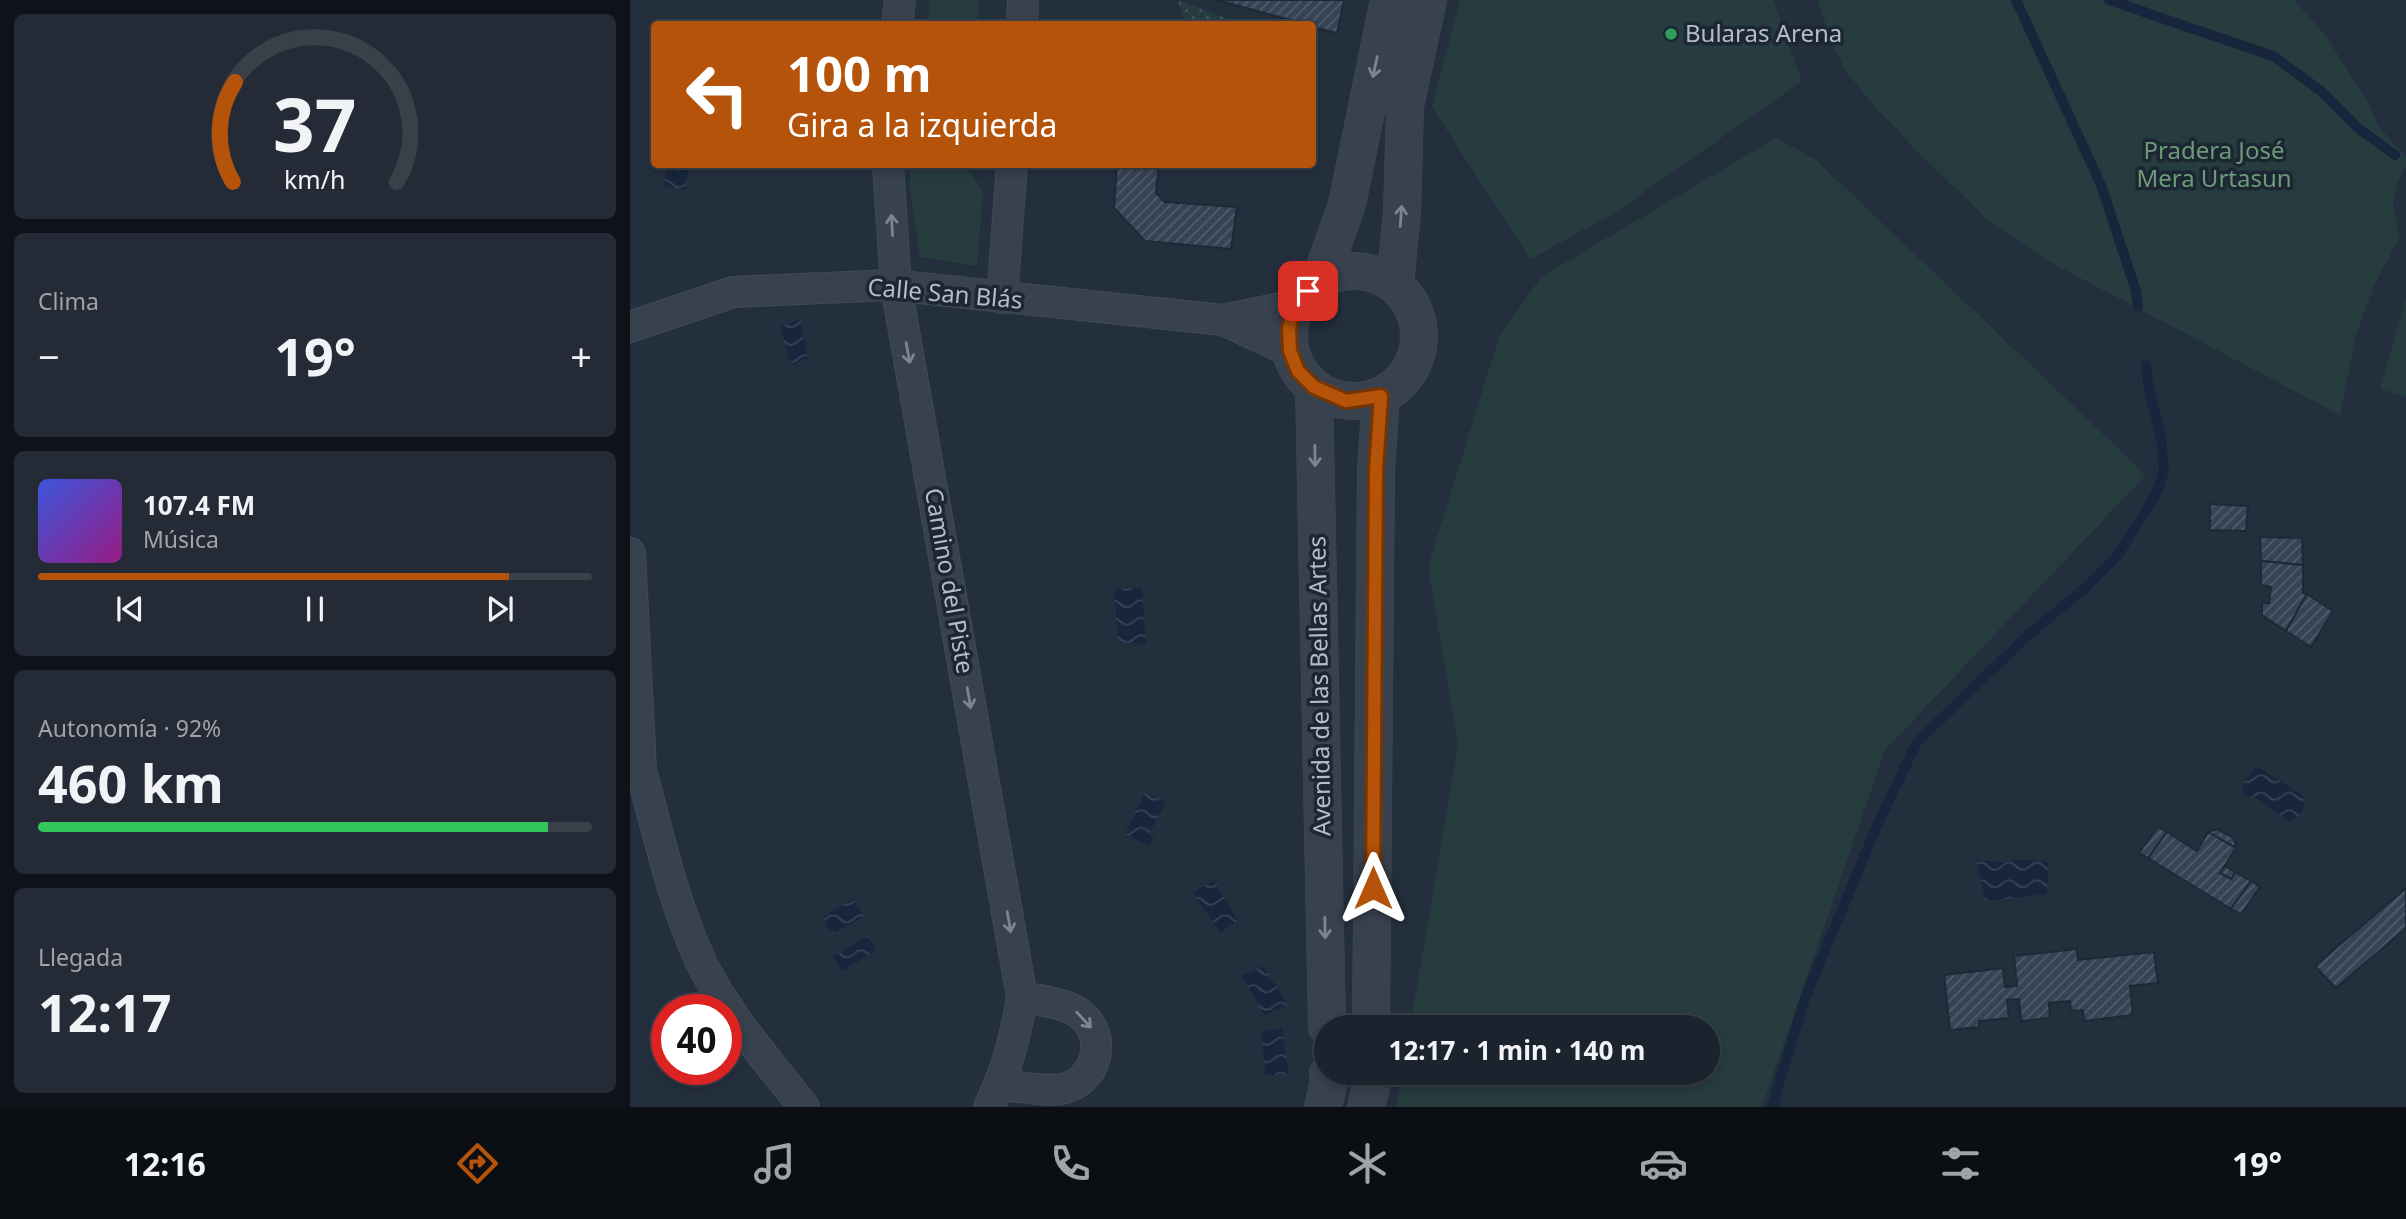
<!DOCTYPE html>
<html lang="es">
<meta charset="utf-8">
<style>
:root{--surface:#1b232e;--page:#242b36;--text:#f1f3f6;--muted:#a0a4aa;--line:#39404a;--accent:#b45309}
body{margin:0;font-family:"Noto Sans",sans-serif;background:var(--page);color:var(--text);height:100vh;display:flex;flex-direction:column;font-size:26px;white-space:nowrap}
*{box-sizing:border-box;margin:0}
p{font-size:23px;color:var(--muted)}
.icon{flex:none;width:38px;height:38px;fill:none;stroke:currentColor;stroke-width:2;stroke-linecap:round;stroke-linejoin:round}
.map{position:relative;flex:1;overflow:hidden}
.side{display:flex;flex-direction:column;gap:14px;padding:14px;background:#0f1319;width:630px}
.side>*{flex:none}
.hud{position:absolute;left:21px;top:21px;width:665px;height:147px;border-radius:7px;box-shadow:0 4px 10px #0003,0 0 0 2px var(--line);background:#b45309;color:#fff;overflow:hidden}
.speed{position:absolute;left:21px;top:994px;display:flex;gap:14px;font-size:35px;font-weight:700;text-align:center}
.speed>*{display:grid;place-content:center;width:91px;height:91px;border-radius:50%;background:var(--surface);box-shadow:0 4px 10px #0003,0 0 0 2px var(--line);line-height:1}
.speed .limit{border:10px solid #d22;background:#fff;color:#111}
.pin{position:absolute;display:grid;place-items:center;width:60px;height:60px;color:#fff;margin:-30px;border-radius:14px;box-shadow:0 4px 10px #0006}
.me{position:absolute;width:77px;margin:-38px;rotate:0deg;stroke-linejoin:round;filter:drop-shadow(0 0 5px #0008)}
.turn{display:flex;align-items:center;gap:24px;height:147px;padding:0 21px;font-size:32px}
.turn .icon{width:91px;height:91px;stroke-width:2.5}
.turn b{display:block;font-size:49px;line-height:60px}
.big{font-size:52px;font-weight:700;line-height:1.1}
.side .tile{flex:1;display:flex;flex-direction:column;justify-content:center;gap:10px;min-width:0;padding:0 24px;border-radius:10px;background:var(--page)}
.side .dial{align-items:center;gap:0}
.dial svg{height:182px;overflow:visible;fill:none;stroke:var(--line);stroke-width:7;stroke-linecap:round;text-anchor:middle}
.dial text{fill:var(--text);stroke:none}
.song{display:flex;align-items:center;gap:21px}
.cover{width:84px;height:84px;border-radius:10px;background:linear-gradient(135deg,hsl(230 70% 55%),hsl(310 70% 35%))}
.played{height:7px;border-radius:4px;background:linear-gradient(90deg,var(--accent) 85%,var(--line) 85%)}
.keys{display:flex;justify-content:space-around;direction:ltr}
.heat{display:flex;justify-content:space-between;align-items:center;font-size:38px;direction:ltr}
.charge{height:10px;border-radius:5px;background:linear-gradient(90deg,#34c759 92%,var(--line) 0)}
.trip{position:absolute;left:684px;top:1015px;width:406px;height:70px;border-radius:35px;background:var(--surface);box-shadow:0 4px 10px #0003,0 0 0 2px var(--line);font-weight:700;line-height:70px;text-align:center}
.menu{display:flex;height:112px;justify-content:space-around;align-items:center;background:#0b0e12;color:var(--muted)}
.menu .icon{width:49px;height:49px}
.menu .current{color:var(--accent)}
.menu b{font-size:32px;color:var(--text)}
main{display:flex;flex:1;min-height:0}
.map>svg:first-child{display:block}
</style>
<main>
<section class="side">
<div class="tile dial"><svg viewBox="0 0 100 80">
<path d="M14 69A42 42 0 1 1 86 69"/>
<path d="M14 69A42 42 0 0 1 15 25" stroke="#b45309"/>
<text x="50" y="56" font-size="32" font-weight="700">37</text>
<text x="50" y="72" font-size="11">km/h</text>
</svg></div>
<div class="tile"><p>Clima</p>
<div class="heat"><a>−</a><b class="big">19°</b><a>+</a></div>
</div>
<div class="tile">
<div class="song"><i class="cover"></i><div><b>107.4 FM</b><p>Música</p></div></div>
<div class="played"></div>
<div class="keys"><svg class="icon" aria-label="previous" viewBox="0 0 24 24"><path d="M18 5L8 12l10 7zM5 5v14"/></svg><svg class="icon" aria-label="pause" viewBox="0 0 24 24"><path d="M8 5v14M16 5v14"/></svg><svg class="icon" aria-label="next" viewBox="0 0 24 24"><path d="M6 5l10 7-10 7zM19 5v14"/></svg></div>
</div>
<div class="tile"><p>Autonomía · 92%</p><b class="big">460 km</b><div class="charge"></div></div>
<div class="tile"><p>Llegada</p><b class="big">12:17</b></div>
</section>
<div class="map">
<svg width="1776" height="1107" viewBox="0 0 1776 1107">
<defs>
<pattern id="garden-dots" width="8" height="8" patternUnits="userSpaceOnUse" patternTransform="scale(1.75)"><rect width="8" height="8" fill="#263c3f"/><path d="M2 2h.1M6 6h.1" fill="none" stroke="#435659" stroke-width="1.8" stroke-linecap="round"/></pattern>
<pattern id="water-waves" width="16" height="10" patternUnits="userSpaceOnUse" patternTransform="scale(1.75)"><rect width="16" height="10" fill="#17263c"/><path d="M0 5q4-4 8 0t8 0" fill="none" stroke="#364457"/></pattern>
<pattern id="building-hatch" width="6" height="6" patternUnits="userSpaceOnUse" patternTransform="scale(1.75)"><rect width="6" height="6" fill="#364354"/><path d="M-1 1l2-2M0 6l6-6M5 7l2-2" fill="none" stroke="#515c6b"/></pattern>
</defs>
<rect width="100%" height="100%" fill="#242f3e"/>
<g fill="#263c3f">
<path d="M300,0H349L347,24H297Z"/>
<path d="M830,0H1143L1172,81L983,214L900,259L802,107Z"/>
<path d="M1188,0H1664L1696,36L1740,106L1748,126L1776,157V166L1766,186L1763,202L1769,238L1743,288L1726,335L1710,415L1416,260L1359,221L1285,149L1242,103L1217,73L1201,41Z"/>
<path d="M1146,138L1185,159L1516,475L1255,750L1132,1107H766L772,1073H1078V1027H780L828,746L798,567L869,337L911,277Z"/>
<path d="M281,165H334L353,191L347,266L290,257L279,182Z"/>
<path d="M1776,299V397L1750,389Z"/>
</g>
<path fill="url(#garden-dots)" d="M548,0L611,24H555Z"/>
<g fill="url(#water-waves)">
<path d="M38,165H59L55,190L34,186Z"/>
<path d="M170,319L178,359L161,365L150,327Z"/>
<path d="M512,588L516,644L488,642L484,589Z"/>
<path d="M1626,766L1675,797C1676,809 1670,816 1660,822L1628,799L1613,795C1611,782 1620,775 1626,766Z"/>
<path d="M515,792L536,802L519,834L524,838L519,847L495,834Z"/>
<path d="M1395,859L1419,862L1417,894L1355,901L1346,860L1372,862Z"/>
<path d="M584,880L608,921L590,933L563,893Z"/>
<path d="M223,899L234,916L203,934L191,918Z"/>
<path d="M238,936L247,950L212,971L203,957Z"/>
<path d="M633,966L658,1005L635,1015L611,976Z"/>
<path d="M652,1028L659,1075H635L632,1031Z"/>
</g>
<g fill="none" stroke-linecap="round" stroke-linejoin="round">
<g stroke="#17263c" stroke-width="10">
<path d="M1386,0L1471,185L1506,291L1508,306"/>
<path d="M1479,0L1643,56L1691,91L1728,128L1765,155"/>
<path d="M1142,1107L1175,998L1249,821L1287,742L1396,637L1455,588L1487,556L1525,496L1534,471L1531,437L1519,390L1516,365"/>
</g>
</g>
<g fill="url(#building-hatch)" stroke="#1f2835" stroke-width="2">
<path d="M587,0H714L707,33L682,27V24H675Z"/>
<path d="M487,164H529L526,193L535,202L607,207L601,249L515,241L484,208Z"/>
<path d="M1580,504L1618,506L1616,531L1580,530Z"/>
<path d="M1630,537L1672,538L1673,565L1631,561Z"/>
<path d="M1631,561L1673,565V593L1677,594L1656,631L1632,615V603H1639L1641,587L1631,585Z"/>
<path d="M1677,594L1703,611L1681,647L1656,631Z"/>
<path d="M1528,827L1537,832L1518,858L1509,853Z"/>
<path d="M1587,829L1604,838L1606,848L1578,832Z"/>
<path d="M1537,832L1567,851L1578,832L1606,848L1590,873L1601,879L1605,872L1621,881L1601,909L1518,858Z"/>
<path d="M1595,866L1605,872L1601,879L1590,873Z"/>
<path d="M1621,881L1630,887L1611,914L1601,909Z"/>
<path d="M1776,888V928L1706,988L1685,966Z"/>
<path d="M1447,949L1448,960L1524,952L1528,983L1500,986L1503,1015L1454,1021L1453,1010L1441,1011L1440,1001L1419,1003L1420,1018L1391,1021L1389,999L1377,1000L1379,1018L1349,1021V1027L1320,1030L1314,975L1373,968L1375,987L1387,986L1384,956Z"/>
</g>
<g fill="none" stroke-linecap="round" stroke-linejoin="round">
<g stroke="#414a57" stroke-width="32">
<g id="minor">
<path d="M267,24L270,0"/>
<path d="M392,24L393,0"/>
<path d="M258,164L266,286L392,997C386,1036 377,1071 359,1107"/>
<path d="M372,298L382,164"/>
<path d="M593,320L660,351"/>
<path d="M0,327L103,292L261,285L593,320L665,305"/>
<path d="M0,553L11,770"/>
<path d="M0,760L11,770C29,836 43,903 72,964C98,1016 138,1061 174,1107"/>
<path d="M370,1085C389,1086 412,1092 431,1089C467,1083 479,1036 450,1014C434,1002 410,1001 392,997"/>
</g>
</g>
<g stroke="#414a57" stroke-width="38">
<g id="tertiary">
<circle cx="724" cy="336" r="65"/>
<path d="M691,278L717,204L759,0"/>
<path d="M765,283L772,213L775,106L798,0"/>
<path d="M684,387L697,1027"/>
<path d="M741,1027L746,470L751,396"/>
<path d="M693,1107L699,1082L698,1073"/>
<path d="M736,1107L741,1086V1073"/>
</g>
</g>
<use href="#minor" stroke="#38414e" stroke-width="30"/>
<use href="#tertiary" stroke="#38414e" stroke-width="37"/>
</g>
<defs><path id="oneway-shaft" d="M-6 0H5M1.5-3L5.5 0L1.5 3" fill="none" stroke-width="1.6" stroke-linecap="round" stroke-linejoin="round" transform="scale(1.75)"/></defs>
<g stroke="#7c8592">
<use href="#oneway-shaft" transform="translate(745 67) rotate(102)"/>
<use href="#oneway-shaft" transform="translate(771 216) rotate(-86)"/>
<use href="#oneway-shaft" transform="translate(262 225) rotate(-93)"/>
<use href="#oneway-shaft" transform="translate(278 353) rotate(80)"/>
<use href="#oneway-shaft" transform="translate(685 456) rotate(89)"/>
<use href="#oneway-shaft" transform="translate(339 698) rotate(80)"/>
<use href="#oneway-shaft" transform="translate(379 922) rotate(80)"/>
<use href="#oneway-shaft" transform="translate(695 928) rotate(89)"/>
<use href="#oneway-shaft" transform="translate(454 1020) rotate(47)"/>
</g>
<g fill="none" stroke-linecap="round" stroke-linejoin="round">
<g stroke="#753606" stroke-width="18">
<path id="route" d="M678,291L665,305L659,328L660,351L668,371L684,387L716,401L751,396L746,470L743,888"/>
</g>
<use href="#route" stroke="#b45309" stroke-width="12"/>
</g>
<circle fill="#2e9e5b" stroke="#1d2633" stroke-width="2.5" cx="1041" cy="34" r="7"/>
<g text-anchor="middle" stroke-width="7" stroke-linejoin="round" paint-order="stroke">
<g font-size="24" fill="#b4bcc9" stroke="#1d2633" text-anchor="start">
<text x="1055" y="42">Bularas Arena</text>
</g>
<g font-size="24" fill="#6b9a76" stroke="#1d2633">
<text x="1584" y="159">Pradera José<tspan x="1584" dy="28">Mera Urtasun</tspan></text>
</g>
<g font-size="24" fill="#b4bcc9" stroke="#1d2633">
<text transform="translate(315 294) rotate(5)" y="8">Calle San Blás</text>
<text transform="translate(319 581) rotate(80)" y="8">Camino del Piste</text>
<text transform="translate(690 686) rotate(-91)" y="8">Avenida de las Bellas Artes</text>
</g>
</g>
</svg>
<div class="speed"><div class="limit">40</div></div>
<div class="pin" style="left:678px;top:291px;background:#d93025"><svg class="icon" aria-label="arrive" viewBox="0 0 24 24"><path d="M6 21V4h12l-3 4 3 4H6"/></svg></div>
<svg class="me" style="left:743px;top:888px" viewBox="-20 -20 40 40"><path d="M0-17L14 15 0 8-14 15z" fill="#b45309" stroke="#fff" stroke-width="4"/></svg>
<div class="trip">12:17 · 1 min · 140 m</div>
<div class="hud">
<div class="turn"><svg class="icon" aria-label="left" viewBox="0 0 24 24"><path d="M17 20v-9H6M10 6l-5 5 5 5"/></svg><div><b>100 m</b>Gira a la izquierda</div></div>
</div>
</div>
</main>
<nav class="menu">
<b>12:16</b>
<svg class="icon current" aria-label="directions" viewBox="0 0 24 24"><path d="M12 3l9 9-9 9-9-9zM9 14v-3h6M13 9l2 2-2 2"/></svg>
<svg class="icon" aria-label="music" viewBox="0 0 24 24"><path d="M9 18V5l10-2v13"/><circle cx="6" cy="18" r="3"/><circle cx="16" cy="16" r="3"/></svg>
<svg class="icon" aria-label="phone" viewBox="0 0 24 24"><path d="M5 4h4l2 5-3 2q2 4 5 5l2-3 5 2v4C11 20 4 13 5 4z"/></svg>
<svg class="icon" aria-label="climate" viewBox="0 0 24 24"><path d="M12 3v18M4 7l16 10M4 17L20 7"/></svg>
<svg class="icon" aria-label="car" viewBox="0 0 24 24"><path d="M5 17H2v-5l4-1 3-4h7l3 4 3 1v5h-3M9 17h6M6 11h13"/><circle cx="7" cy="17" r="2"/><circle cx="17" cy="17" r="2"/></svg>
<svg class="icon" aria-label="filters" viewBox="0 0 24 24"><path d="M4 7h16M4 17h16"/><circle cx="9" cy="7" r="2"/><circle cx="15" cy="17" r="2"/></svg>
<b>19°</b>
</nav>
